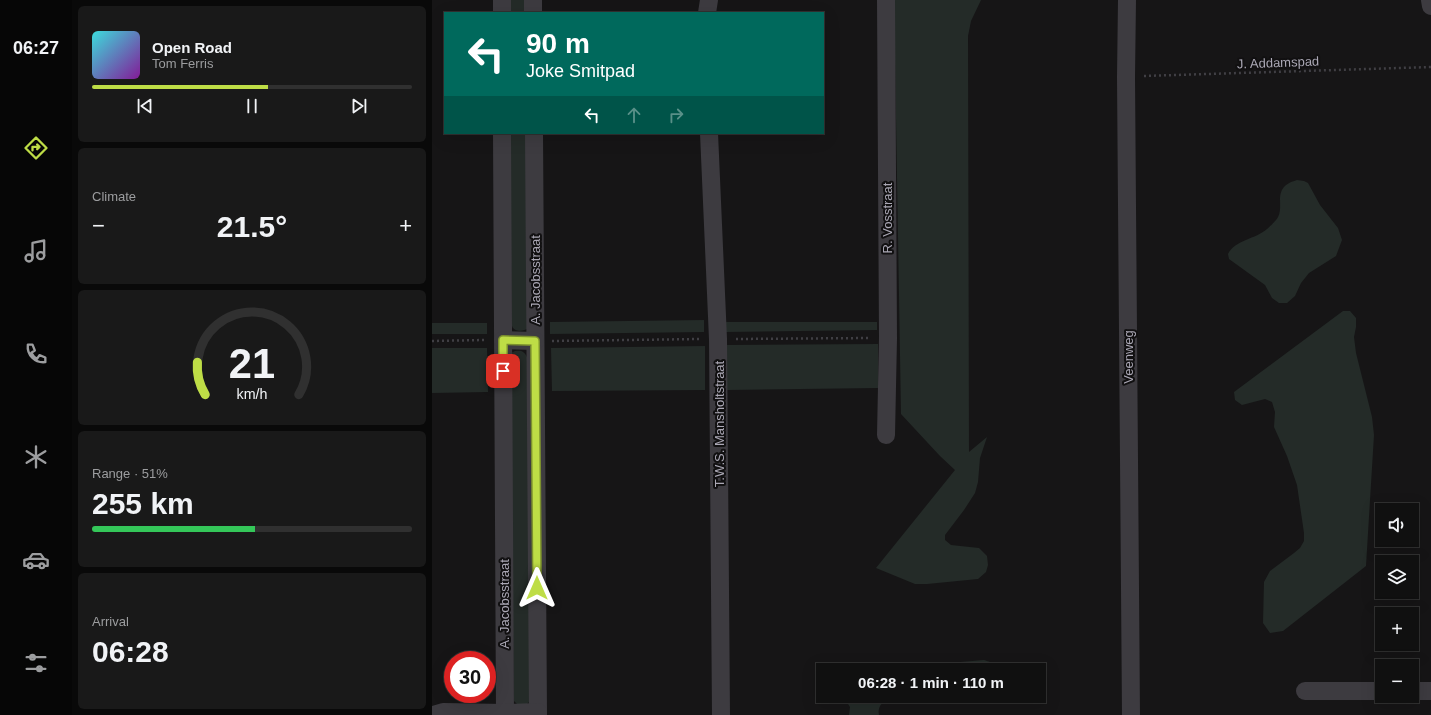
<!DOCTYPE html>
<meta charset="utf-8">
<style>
:root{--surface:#101010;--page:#191919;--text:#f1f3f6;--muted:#9c9d9f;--line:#303030;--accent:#bedd46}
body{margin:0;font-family:Arial,sans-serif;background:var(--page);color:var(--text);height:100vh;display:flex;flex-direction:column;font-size:15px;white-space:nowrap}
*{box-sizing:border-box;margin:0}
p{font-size:13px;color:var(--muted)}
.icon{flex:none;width:22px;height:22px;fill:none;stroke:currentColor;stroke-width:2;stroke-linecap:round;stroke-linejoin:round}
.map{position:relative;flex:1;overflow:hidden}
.details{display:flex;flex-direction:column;gap:6px;padding:6px;background:#090909;width:360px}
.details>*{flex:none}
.top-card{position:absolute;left:12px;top:12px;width:380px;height:122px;border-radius:0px;box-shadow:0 4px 16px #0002,0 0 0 1px var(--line);background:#00695c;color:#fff;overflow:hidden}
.tools{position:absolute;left:943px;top:503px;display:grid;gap:8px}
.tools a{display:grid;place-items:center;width:44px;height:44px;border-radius:0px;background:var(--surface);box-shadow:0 4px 16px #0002,0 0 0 1px var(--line);font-size:20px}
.speed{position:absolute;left:12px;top:651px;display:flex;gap:8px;font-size:20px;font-weight:700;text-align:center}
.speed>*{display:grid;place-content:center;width:52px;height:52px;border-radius:50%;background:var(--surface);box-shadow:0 4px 16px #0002,0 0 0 1px var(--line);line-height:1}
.speed .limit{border:6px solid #d22;background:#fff;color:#111}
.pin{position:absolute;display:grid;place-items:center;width:34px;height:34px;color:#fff;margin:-17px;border-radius:8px;box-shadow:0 2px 6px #0006}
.me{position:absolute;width:44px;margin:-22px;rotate:0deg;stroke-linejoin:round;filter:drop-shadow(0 0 3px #0008)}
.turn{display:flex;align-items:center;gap:14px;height:84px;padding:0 16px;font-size:18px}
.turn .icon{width:52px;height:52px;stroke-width:2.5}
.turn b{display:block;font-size:28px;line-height:34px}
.lanes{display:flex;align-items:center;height:38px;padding:0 16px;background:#0003;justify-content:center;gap:20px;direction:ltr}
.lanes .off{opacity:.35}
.big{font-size:30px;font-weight:600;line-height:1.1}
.details .tile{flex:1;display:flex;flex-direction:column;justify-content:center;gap:6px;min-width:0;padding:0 14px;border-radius:6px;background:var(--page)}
.details .dial{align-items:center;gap:0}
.dial svg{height:104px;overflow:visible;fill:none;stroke:var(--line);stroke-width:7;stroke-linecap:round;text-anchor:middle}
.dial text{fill:var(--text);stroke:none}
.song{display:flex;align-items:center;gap:12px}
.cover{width:48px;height:48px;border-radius:6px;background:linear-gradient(135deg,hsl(180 70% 55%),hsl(290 70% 35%))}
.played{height:4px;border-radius:2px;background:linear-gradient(90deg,var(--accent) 55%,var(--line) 55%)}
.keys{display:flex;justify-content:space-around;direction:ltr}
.heat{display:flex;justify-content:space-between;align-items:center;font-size:22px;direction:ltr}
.charge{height:6px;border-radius:3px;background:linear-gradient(90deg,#34c759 51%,var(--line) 0)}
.trip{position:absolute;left:384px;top:663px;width:230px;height:40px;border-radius:0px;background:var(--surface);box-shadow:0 4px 16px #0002,0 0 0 1px var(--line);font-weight:600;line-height:40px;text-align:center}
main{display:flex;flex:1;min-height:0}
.tabs{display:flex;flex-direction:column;width:72px;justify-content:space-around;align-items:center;background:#060606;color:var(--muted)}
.tabs .icon{width:28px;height:28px}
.tabs .active{color:var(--accent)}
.tabs b{font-size:18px;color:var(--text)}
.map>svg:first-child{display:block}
</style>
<main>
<nav class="tabs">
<b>06:27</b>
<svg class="icon active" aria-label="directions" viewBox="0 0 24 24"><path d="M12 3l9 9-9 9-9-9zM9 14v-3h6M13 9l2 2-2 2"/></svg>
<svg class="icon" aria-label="music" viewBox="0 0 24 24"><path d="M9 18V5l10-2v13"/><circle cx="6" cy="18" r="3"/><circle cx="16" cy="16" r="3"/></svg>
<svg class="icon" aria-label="phone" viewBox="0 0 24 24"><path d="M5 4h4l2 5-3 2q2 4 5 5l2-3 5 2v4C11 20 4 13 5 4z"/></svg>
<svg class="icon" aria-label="climate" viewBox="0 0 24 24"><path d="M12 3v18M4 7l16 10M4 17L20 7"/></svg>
<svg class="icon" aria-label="car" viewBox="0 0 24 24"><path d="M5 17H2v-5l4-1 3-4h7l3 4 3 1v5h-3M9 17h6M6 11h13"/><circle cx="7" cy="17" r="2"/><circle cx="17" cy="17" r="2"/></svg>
<svg class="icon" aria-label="filters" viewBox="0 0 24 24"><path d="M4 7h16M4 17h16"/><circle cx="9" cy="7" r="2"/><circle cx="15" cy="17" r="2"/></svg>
</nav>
<section class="details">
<div class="tile">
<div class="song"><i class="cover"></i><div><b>Open Road</b><p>Tom Ferris</p></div></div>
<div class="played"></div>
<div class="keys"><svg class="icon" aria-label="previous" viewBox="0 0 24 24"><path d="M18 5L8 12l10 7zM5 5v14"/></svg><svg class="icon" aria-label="pause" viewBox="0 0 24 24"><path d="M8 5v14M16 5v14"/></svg><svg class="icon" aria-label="next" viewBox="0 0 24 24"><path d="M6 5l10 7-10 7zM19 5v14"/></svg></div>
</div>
<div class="tile"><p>Climate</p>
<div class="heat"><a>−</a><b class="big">21.5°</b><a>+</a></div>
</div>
<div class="tile dial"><svg viewBox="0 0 100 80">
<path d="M14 69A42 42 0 1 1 86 69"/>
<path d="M14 69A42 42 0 0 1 8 44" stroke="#bedd46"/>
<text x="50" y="56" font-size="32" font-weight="700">21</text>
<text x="50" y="72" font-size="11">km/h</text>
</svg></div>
<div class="tile"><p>Range · 51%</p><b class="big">255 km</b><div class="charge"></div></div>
<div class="tile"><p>Arrival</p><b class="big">06:28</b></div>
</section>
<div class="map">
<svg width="999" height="715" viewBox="0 0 999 715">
<rect width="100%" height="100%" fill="#161516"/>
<g fill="#242b28">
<rect x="76" y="0" width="20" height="13"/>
<path d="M462,0H549L539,21L536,36L537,452L555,437L548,458L546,482L543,493L532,510L513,535V540L519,545L547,548L555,556L556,565L554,572L546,579L495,584H483L444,568L523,470L508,456L469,414Z"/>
<path d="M77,133H97L96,328C92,332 82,332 80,326Z"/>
<path d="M865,180L872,181L876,183L888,205L906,228L910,240L904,256L877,273L869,283L863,296L855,303H847L840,298L833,285L797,259L796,254C803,240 824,239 835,229C838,227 841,223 844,220C855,207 837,188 865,180Z"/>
<path d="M911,311H918L924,318V327L922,337L924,353L940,417L942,435L934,566L851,631L838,633L831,623L832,582L838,571L862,553L868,548L872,541V533L865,485L855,456L842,427L843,412L840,402L833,399L810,405L803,400L802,392Z"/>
<path d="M272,320V332L118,334V322Z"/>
<path d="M293,322H445V330L293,332Z"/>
<rect x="0" y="323" width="55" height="11"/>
<path d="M446,344V388L295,390V345Z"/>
<path d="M273,346V390L120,391L119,348Z"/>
<path d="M0,348H55L56,392L0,393Z"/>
<path d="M83,351C89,350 92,351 95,357L99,700L93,706L85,704L82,701L77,357L79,353Z"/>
<path d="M552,660L558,662L561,670H435Z"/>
<path d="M411,696H475C463,697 444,699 447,715H417L418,707Z"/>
</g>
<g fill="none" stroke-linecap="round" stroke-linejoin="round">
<g stroke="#403f44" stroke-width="2.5" stroke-dasharray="2 3" stroke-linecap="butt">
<path d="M712,76L999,67"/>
<path d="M304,339L439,338"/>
<path d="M0,341L53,340"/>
<path d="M120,341L269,339"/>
</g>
<g stroke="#3d3b40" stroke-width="18">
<path d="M70,0V13"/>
<path d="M101,0V13"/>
<path d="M454,0L456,338L454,435"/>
<path d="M695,0L694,77L699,715"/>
<path d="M998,0L999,6"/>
<path d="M275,13L277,0"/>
<path d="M70,133L73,715"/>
<path d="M102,133L106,715"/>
<path d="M277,133L286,339L289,715"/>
<path d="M71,340L103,341"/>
<path d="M873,691H950"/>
<path d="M980,691H999"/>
<path d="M1,715L11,712L73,713L106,712"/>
</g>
</g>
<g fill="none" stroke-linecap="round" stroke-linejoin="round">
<g stroke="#7c902e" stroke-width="10">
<path id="route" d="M71,371V340L103,341L105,588"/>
</g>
<use href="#route" stroke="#bedd46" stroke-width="7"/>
</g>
<g text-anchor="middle" stroke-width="4" stroke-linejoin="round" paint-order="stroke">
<g font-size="13" fill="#aba8b5" stroke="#111011">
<text transform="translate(846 62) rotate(-2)" y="5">J. Addamspad</text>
<text transform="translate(455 218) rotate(-90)" y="5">R. Vosstraat</text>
<text transform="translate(103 280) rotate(-90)" y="5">A. Jacobsstraat</text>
<text transform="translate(696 357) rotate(-90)" y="5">Veenweg</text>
<text transform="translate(287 424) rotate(-90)" y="5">T.W.S. Mansholtstraat</text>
<text transform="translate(72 604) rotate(-90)" y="5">A. Jacobsstraat</text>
</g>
</g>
</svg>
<div class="tools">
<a><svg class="icon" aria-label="sound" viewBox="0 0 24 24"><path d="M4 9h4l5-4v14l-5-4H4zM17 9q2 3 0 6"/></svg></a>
<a><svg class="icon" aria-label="layers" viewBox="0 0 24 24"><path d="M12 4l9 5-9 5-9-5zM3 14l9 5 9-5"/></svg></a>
<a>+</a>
<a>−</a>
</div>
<div class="speed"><div class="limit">30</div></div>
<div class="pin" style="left:71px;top:371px;background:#d93025"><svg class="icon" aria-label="arrive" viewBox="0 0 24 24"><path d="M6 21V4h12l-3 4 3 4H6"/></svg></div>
<svg class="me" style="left:105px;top:588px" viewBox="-20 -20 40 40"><path d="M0-17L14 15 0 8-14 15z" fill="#bedd46" stroke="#fff" stroke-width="4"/></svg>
<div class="trip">06:28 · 1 min · 110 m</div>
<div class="top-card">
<div class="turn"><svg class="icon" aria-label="left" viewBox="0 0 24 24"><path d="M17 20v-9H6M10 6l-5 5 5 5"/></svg><div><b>90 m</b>Joke Smitpad</div></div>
<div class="lanes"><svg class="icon" aria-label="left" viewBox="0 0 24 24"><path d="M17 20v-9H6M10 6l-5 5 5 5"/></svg><svg class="icon off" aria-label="ahead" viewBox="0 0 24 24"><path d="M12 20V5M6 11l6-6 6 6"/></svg><svg class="icon off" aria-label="right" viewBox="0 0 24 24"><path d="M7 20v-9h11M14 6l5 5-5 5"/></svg></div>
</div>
</div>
</main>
